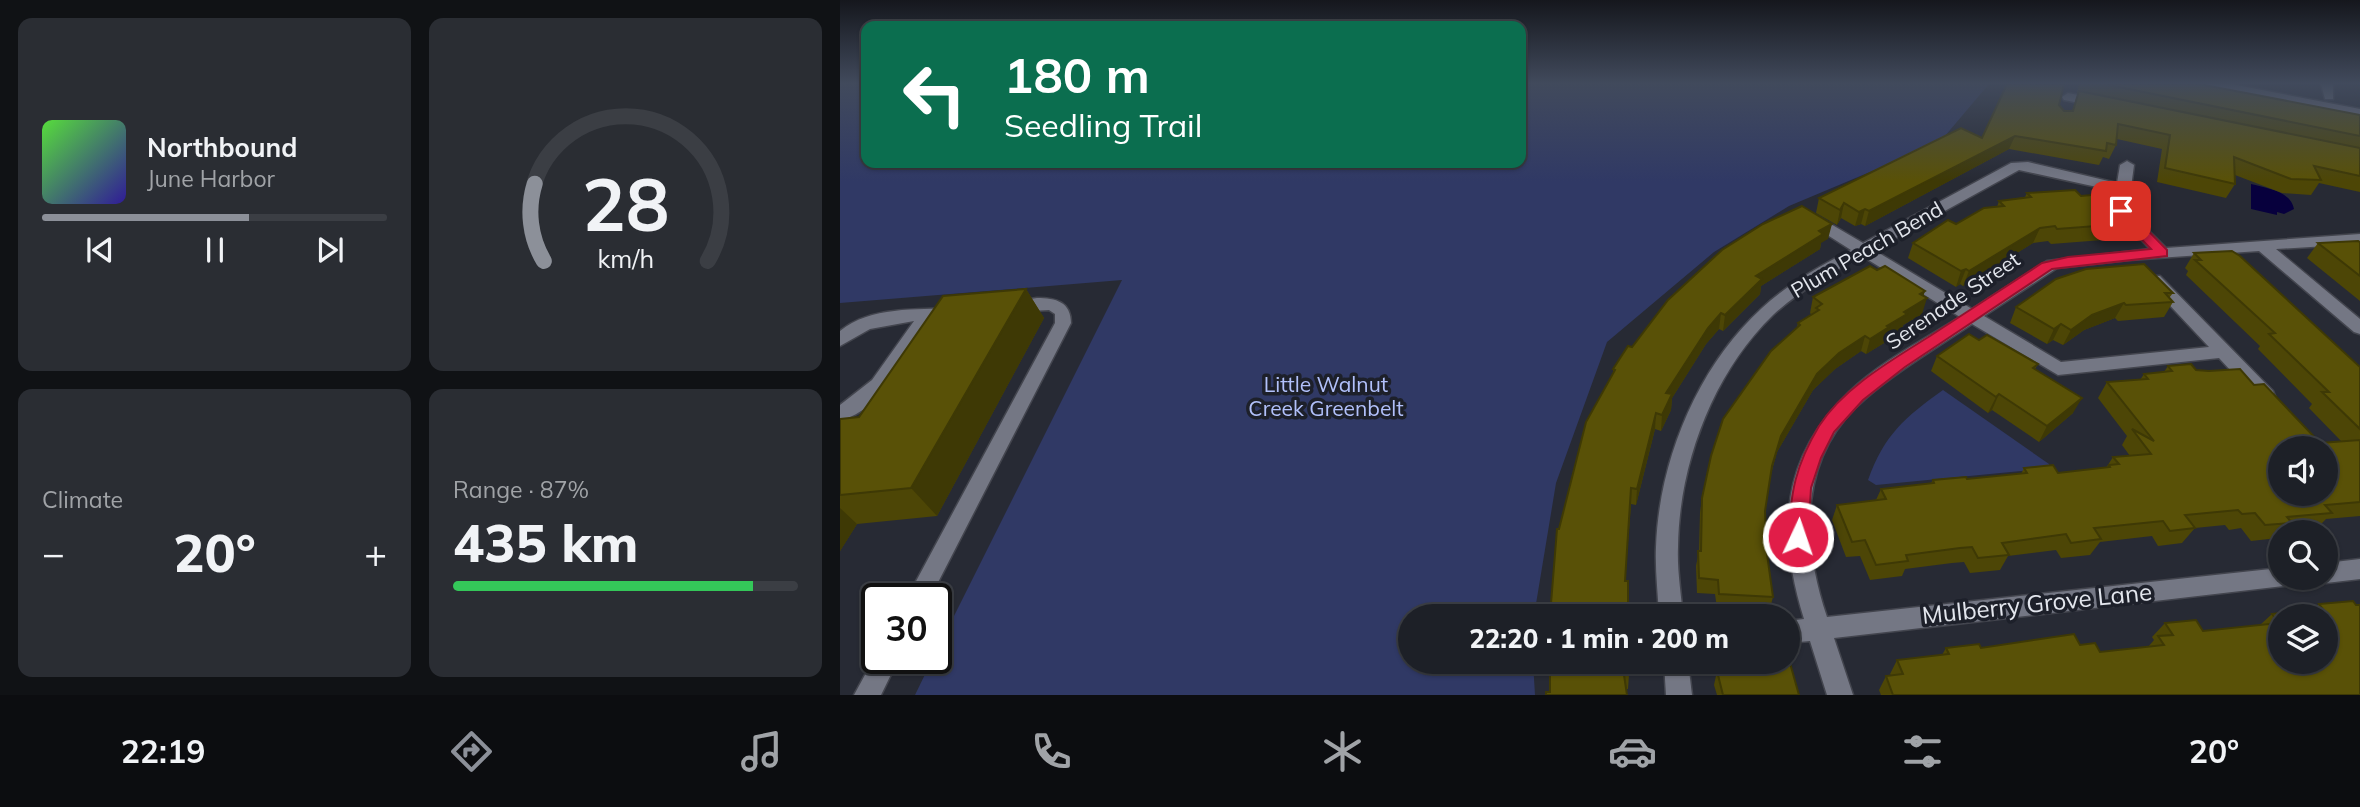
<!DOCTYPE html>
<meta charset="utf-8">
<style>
:root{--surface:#1d2027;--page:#2a2d33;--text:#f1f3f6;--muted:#a0a3a7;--line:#3b3e44;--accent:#8c9099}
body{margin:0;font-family:Mulish,sans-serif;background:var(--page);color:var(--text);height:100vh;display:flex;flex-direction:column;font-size:26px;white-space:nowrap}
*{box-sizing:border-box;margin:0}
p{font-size:23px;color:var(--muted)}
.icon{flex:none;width:38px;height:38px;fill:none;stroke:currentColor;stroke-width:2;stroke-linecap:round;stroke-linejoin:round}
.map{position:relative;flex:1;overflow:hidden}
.details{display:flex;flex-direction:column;gap:18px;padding:18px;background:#101215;width:840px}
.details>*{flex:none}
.hud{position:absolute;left:21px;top:21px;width:665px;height:147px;border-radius:14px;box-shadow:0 2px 5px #0004,0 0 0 2px var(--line);background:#0b6e4f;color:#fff;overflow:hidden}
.tools{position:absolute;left:1428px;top:436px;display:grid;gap:14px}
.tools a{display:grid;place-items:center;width:70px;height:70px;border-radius:50%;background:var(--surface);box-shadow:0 2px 5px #0004,0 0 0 2px var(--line);font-size:35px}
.speed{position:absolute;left:21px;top:583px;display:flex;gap:14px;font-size:35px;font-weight:700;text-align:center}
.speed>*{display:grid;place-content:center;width:91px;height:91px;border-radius:50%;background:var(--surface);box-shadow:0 2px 5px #0004,0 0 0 2px var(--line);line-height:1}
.speed .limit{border:4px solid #111;border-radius:10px;background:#fff;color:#111}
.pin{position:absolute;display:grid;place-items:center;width:60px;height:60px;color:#fff;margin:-30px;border-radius:14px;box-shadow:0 4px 10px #0006}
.me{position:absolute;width:77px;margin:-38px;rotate:3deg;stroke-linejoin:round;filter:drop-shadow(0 0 5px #0008)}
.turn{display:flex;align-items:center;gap:24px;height:147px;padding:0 28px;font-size:32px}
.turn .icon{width:91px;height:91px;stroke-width:2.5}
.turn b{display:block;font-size:49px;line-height:60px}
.big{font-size:52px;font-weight:800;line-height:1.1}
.details .card{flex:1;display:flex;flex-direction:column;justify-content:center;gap:10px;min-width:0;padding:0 24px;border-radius:14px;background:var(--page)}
.details .dial{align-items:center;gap:0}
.dial svg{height:182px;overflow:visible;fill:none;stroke:var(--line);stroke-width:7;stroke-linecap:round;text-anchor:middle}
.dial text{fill:var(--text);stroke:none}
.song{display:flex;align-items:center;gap:21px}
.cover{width:84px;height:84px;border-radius:10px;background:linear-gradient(135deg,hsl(110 70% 55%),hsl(250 70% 35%))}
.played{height:7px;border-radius:4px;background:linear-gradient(90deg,var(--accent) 60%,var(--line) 60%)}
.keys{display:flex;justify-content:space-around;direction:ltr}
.heat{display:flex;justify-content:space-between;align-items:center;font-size:38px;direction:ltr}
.charge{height:10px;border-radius:5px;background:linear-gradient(90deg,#34c759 87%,var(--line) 0)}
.details .tiles{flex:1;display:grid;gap:18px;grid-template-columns:repeat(2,1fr)}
.trip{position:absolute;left:558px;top:604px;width:402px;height:70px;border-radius:35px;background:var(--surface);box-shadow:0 2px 5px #0004,0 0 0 2px var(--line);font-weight:800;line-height:70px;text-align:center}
.menu{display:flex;height:112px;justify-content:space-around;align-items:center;background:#0c0d10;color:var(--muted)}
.menu .icon{width:49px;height:49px}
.menu .selected{color:var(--accent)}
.menu b{font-size:32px;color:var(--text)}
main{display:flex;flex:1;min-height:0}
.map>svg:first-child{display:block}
</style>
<main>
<section class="details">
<div class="tiles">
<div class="card">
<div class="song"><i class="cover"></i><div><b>Northbound</b><p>June Harbor</p></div></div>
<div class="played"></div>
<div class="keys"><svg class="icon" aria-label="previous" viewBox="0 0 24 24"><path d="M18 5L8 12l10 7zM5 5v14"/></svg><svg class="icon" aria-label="pause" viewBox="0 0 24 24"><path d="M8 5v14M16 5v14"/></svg><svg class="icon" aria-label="next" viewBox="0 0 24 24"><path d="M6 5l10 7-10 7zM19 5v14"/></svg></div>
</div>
<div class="card dial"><svg viewBox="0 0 100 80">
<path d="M14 69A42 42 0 1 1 86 69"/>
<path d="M14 69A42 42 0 0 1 10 35" stroke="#8c9099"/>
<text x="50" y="56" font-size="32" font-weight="700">28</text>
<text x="50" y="72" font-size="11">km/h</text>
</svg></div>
<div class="card"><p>Climate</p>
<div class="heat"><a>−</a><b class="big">20°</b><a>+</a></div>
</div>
<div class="card"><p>Range · 87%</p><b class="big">435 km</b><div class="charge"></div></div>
</div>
</section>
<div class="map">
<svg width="1520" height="695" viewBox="0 0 1520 695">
<rect width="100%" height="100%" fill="#272a34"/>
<g fill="#303965">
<path d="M0,84H26V163H681V84H1149L1099,143L949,206L874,252L767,342L716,483L694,616H570V662H693L695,695H75L93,658H96V652L282,280L0,303Z"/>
<path d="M1103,390L1209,464L1211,468L1036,485L1028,480C1044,435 1065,417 1103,390Z"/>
</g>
<path fill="#07003d" d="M1411,184C1426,188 1451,191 1454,209L1444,214L1437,212V215L1411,209Z"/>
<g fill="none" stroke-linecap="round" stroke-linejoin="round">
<g stroke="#43454e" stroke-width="3">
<g id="minor">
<path d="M1367,84H1391L1520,109V117L1373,87Z"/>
<path d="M1481,84H1493V99H1485Z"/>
<path d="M1228,93L1264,100L1266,103L1260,107L1224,100L1222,97Z"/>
<path d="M1287,161L1294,165L1288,210L1326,248L1520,234V244L1436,249L1520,319V334L1514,332L1419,251L1289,260L1217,268L1144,316L1221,362L1369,347L1306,280L1308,276H1320L1433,391L1435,396L1433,401H1419L1379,358L1218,375L1132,324C1096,348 1059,370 1026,398C958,455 961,540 987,617L1440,568V578H1456L1453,585L994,638L1013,695H987L970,641L948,643V621L964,619C937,532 940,458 1009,392C1040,362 1083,340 1120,317L1022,256C991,273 959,291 933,315C873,373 839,464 838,547C837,570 841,593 843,616H819C818,593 815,570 816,547C819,460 858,366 922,308C948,284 980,266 1011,250L967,222L965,219L967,216H977L1023,243L1171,163L1188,162L1277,183L1280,165ZM1179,170L1275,191L1274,211L1310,249L1207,261L1132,309L1034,250Z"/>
<path d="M197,298C216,298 231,302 231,323L90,598H67L215,323V314L209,310L172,312L164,307L172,302Z"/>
<path d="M113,308L121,313L119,317L92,320C68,357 45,407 0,421V405L32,380L74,321L30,329L0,346V331C30,306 77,310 113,308Z"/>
<path d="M1520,559V579L1486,583L1477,578H1486V563Z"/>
<path d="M37,653V658H59L41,695H14Z"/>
<path d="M824,662H848L852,695H826Z"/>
</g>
</g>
<use href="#minor" fill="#747784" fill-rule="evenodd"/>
</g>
<g fill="#4d4606">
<path d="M1239,84H1359L1520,115V192L1479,183L1471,195L1442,193L1395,175V184L1386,198L1317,182L1322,149L1277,139L1276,145L1269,159L1263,157L1259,165L1169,149L1025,226L1021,224L1015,226L1001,218L997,225L976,213L979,198L1142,138L1219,105L1224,111H1232L1238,93H1237Z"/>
<path d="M1235,190L1281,233L1265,235L1263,240L1211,244L1208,241L1193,243L1123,286L1120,284L1116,287L1068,258L1073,243L1157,207L1159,201L1185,197L1187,193Z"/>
<path d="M988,239L981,243L980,249L921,286L920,294L883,331L879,329L866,344L832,398L831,410L821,431L815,429L796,505L791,504L785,581H788V616H710L719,529L773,374V369L792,347Z"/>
<path d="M1520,242V301L1467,258L1478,243Z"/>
<path d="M1354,253L1520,367V516L1486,519L1477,528L1444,531L1440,532V535L1438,538L1411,541L1401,528L1389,530L1385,525L1355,528L1342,543L1318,546L1312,536L1260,542L1250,555L1221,558L1216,550L1168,556L1160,570L1130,573L1124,562L1112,563L1065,569L1062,576L1030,580L1020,556L1006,557L992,520L997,505L1036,500L1041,489L1091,483L1093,480L1127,479L1181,474L1184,468L1218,473L1266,468L1273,457L1290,456L1282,445L1287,436L1258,398L1267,382L1300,380L1304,374L1324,372L1328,366L1356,370L1414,385L1480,443L1502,442L1469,408L1472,404L1418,349L1420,346L1346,275L1348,271L1345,268Z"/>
<path d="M1037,270L1085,291L1083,296L1082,314L1063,325L1062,330L1046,339L1044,343L1026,354L1021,351L995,369L973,390L937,452L931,474L925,511L927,554L933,597L929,612L877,608L875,594L857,593L856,566L859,551L860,513L862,498L957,327L958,323L972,315L970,313L973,297Z"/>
<path d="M186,289L204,318L97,516L17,524L0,551V419L19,417Z"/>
<path d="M1333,293L1329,298L1333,302L1324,317L1278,321L1275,318L1244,330L1223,345L1213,340L1207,344L1170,323L1176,307Z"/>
<path d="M1139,340L1198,364L1195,369L1233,413L1199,442L1152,410L1148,413L1091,371L1097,356Z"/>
<path d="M1513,601L1520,695H1041L1039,690L1046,676L1051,675L1050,674L1057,660L1102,655L1106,648L1240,645L1260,652L1308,647L1314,640L1312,637L1325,623L1363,631L1420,625L1432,614L1474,609L1479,604Z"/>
<path d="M710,662L789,675L788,689L710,692Z"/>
<path d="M889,662H948L959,695H877L874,685L877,671L888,670Z"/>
</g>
<g fill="#3e3905">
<path d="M1175,136L1169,149L1025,226L1029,211Z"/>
<path d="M1004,203L1001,218L997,225L1000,210Z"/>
<path d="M1025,209L1021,224L1015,226L1019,212Z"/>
<path d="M1288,219L1281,233L1265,235L1270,225L1267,221Z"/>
<path d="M992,224L988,239L981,243L980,249L921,286L920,294L883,331L885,315L916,276L979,231Z"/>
<path d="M1200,228L1193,243L1123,286L1129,271Z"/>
<path d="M1126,269L1120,284L1116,287L1121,271Z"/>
<path d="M186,289L204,318L97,516L71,488Z"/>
<path d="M1085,291L1081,302L1087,298L1082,314L1063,325L1062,330L1046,339L1044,343L1026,354L1030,339L1064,312L1080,294Z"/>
<path d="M1284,303L1275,318L1244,330L1223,345L1231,330L1252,315Z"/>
<path d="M881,313L879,329L866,344L832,398L831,410L821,431L822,415L826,393L868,328Z"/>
<path d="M1221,324L1213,340L1207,344L1214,329Z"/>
<path d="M1025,336L1021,351L995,369L973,390L937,452L929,481L941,436L977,374L999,353Z"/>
<path d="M1159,394L1152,410L1148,413L1156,397Z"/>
<path d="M1242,398L1233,413L1199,442L1207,426Z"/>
<path d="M816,413L815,429L796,505L797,489Z"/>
<path d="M0,508L17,524L0,551Z"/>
</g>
<g fill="#595107" stroke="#3e3905" stroke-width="2" fill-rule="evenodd">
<path d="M1167,84H1224L1219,105L1224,111H1233L1239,91L1520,148V176L1474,166L1481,180L1451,179L1394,157L1395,184L1325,168L1330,135L1278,124L1276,145L1267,143L1266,151L1175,136L1029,211L1025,209L1019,212L1004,203L1000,210L979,198L1121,128L1142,138Z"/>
<path d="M1264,84H1359L1520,115V136Z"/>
<path d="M1235,190L1241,196L1263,194L1288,219L1267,221L1270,225L1217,229L1215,226L1200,228L1129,271L1126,269L1121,271L1073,243L1108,220L1116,224L1144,208L1164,206L1159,201L1191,197L1187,193Z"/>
<path d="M962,206L992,224L979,231L983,234L916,276L922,279L885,315L881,313L868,328L826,393L832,394L822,415L816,413L797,489L791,488L785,581H788V611H783V616H710L717,529H719L746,422L775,370L773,369L788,346L792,347L828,300L882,250L923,224Z"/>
<path d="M1518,241L1520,242V276L1478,243Z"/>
<path d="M1392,251L1400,256L1520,367V429L1482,392H1489L1429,334L1435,333L1355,260H1361L1354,253Z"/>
<path d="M1304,264L1333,293H1325L1333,302L1286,305L1284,303L1252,315L1231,330L1221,324L1214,329L1176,307L1216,279L1246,269Z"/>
<path d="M1030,266L1037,270L1045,266L1085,291L1080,294L1087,298L1064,312L1067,314L1047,326L1049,327L1030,339L1025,336L999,353L977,374L941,436L932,466L925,511L927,554L933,597L879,594L878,580L859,578L858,551H861L862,498L871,456L883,419L931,351L960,325L958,323L979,310L976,308L982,304L973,297Z"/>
<path d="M186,289L71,488L0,495V419L19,417L103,296Z"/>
<path d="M1129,334L1139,340L1147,335L1198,364L1193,368L1242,398L1207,426L1159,394L1156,397L1097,356Z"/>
<path d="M1351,364L1356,370L1369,371L1400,369L1414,385L1424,384L1480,443L1520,440V502L1485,505L1492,513L1447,517L1452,523L1425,525L1415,513L1402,514L1398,510L1345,515L1355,528L1330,531L1323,521L1254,528L1261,539L1231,543L1226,534L1162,543L1169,555L1138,558L1132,547L1120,548L1066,555L1068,561L1036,565L1025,540L1012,542L997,505L1046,499L1041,489L1094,483L1093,480L1126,477L1127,479L1187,473L1184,468L1213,465L1218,473L1270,467L1269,465L1279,464L1273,457L1311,454L1292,429L1314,441L1267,382L1308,379L1304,374L1332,371L1328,366ZM1440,448H1486V494H1440Z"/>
<path d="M1513,601L1516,605H1520V695H1053L1046,676L1063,674L1057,660L1109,654L1106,648L1139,644L1141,648L1234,634L1240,645L1255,643L1260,652L1324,645L1318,636L1333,635L1325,623L1356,620L1363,631L1439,623L1432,614L1482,608L1479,604ZM1440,616H1486V662H1440Z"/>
<path d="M948,656L959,695H883L877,671L895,669L893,662H948Z"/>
<path d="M710,662H788L789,675H784L787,695H706V692H710Z"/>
</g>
<linearGradient id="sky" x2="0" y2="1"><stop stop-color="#15171d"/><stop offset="0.46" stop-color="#414a5c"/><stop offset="1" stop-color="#414a5c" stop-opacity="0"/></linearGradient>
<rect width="1520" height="181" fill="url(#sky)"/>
<path fill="#e11d48" stroke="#92132f" stroke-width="2" d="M1281,207L1286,208L1327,250V256L1212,269L1065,367L1023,400L994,432L981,458L971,488L968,537L965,543L958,546L951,543L948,537C951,492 955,466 979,426C1004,387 1052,360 1090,336C1127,312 1165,287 1202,263L1228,257L1311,249L1277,214L1275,211Z"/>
<g text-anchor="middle" stroke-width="7" stroke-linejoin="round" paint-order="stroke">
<g font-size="21" fill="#e3e6ed" stroke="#1d202a">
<text transform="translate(1027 250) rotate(-30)" y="7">Plum Peach Bend</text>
<text transform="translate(1113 301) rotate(-34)" y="7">Serenade Street</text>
</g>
<g font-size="21" fill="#b2c1fb" stroke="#1d202a">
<text x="486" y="392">Little Walnut<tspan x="486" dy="24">Creek Greenbelt</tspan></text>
</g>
<g font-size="24" fill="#e3e6ed" stroke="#1d202a">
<text transform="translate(1197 604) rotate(-6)" y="8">Mulberry Grove Lane</text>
</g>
</g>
</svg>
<div class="tools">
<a><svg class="icon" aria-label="sound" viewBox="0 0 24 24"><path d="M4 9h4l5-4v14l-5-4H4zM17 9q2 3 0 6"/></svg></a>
<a><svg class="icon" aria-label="search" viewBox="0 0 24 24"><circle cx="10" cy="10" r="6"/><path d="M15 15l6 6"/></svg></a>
<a><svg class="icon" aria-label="layers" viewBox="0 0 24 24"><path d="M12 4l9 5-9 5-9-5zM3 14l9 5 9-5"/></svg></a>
</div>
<div class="speed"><div class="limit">30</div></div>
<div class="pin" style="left:1281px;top:211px;background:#d93025"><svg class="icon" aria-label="arrive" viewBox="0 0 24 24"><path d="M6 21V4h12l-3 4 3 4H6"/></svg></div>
<svg class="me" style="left:958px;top:537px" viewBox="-20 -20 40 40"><circle r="17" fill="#e11d48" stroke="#fff" stroke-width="3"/><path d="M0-11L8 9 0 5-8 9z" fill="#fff"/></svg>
<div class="trip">22:20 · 1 min · 200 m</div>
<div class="hud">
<div class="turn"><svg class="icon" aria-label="left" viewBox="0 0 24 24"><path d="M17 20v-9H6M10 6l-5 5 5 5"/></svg><div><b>180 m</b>Seedling Trail</div></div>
</div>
</div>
</main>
<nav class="menu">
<b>22:19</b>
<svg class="icon selected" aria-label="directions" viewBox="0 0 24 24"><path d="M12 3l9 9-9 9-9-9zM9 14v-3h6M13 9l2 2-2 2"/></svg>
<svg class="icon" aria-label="music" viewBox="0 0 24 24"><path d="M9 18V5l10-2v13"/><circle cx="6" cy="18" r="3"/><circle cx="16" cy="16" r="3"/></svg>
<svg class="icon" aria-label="phone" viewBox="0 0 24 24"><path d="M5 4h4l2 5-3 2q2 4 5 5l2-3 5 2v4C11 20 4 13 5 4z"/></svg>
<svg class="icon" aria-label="climate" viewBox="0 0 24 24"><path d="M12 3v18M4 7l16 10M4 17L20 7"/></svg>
<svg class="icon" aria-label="car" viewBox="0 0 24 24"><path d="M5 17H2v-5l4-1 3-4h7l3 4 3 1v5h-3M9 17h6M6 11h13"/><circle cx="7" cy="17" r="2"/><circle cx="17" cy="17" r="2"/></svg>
<svg class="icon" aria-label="filters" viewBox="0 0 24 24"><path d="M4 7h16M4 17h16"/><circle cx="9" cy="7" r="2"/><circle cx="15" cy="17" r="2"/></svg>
<b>20°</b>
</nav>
